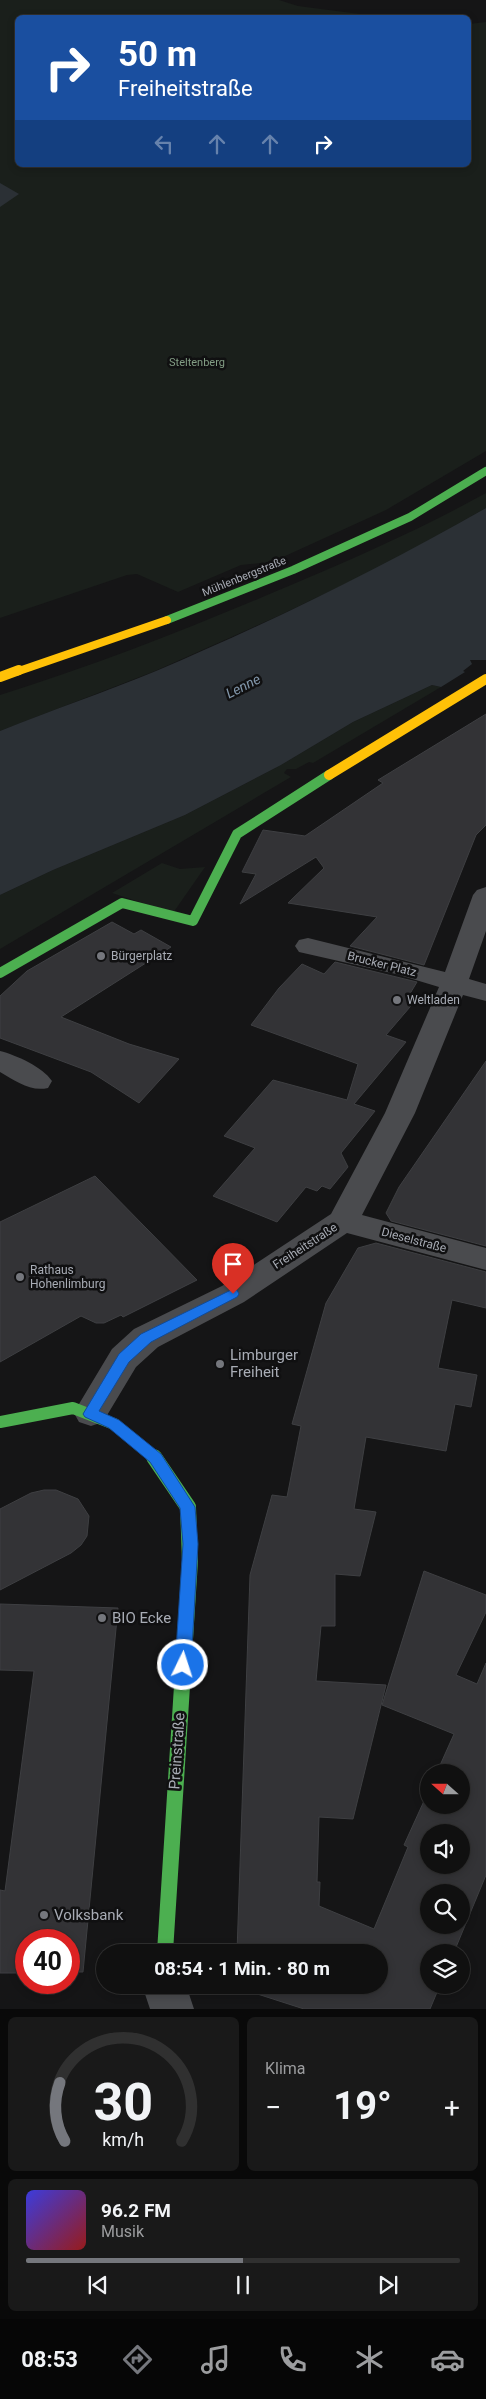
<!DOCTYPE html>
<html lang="de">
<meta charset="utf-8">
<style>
:root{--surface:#101010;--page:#191919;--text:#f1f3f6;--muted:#9c9d9f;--line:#303030;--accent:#75777d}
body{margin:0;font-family:Roboto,sans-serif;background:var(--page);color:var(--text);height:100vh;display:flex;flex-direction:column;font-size:19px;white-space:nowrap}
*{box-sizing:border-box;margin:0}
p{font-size:16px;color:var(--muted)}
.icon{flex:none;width:28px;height:28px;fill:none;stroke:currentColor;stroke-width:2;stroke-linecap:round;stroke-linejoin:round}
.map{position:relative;height:2009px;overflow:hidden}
.drawer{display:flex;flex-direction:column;gap:8px;padding:8px;background:#090909;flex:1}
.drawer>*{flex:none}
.top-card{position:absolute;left:15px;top:15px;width:456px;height:152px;border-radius:8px;box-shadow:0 2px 8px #0003,0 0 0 1px var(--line);background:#1a4fa0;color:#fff;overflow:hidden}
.needle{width:32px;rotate:291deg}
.buttons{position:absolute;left:420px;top:1764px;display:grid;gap:10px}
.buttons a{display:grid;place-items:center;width:50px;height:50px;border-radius:50%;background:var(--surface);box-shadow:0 2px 8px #0003,0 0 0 1px var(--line);font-size:25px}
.speed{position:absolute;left:15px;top:1929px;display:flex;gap:10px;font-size:25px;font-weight:700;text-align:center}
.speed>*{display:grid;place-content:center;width:65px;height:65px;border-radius:50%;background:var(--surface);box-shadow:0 2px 8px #0003,0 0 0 1px var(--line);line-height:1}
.speed .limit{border:8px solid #d22;background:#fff;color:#111}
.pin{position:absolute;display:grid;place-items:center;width:42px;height:42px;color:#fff;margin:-51px -21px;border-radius:50% 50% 50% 0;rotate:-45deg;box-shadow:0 0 5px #0007}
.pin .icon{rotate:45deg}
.me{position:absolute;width:55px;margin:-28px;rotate:4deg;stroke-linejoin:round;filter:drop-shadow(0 0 4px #0008)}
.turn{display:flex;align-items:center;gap:18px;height:105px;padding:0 20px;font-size:22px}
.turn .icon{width:65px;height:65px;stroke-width:2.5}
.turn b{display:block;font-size:35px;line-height:42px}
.lanes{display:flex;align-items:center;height:48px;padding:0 20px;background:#0003;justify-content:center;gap:25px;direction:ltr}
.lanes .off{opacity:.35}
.big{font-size:38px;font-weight:700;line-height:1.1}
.drawer .widget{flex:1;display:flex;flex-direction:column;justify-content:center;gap:8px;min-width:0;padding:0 18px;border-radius:8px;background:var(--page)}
.drawer .dial{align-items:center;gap:0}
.dial svg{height:130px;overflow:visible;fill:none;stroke:var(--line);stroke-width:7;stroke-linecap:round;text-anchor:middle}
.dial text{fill:var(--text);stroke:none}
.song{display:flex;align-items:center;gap:15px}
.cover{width:60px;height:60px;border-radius:8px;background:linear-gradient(135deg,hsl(240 70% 55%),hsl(0 70% 35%))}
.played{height:5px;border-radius:2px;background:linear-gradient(90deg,var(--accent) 50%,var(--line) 50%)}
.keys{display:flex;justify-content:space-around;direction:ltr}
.heat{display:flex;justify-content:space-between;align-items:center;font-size:28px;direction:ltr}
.drawer .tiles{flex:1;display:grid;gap:8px;grid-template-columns:1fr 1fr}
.widget:last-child{grid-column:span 2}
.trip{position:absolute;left:96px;top:1944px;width:292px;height:50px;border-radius:25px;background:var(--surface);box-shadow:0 2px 8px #0003,0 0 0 1px var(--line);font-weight:700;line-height:50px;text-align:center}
.dock{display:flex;height:80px;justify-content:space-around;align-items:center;background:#060606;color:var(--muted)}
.dock .icon{width:35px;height:35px}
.dock .on{color:var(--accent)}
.dock b{font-size:22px;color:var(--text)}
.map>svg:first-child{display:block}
</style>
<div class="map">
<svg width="486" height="2009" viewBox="0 0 486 2009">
<rect width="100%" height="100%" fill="#151516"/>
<g fill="#1a1f1b">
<path d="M0,0H279L298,6L383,17L18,18V165H469V24L486,22V451L386,510L272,562L241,565L178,592L137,574L127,575L0,618Z"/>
<path d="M486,493V508L385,565L276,617L155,671L0,731V695C99,664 195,626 291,585C357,557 423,528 486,493Z"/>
<path d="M432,685L441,687L313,763L309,762L296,769H287L284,773L291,777L0,949V895L53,870L185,815L281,765L353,722Z"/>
<path d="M162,863L180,869L205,867L173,913L112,893Z"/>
</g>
<g fill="#2b3035">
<path d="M0,183L19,194L0,207Z"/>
<path d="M486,508V660H470L472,664L463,671L465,672L441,687L432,685L353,722L281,765L185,815L53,870L0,895V731C52,710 105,692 156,671C269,623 379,569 486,508Z"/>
</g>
<g fill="#333336" stroke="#3e3f42" fill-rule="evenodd">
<path d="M486,714V825L476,835L424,965L350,946L377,917L288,903L324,868L316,857L240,904L256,874L242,872L263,830L305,836L383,783L378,780Z"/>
<path d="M112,922L134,934L141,930L171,947L61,1017L129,1044L179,1059L139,1103L91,1072L0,1038V996L27,971Z"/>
<path d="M335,962L417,982L408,997L416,1000L386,1035L406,1042L354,1104L375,1111L341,1153L348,1167L330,1189L322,1186L317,1191L306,1187L277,1222L213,1196L255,1148L224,1136L273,1080L347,1100L358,1064L251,1025L279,988L302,964L324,974Z"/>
<path d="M486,1061V1246L391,1221L386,1213L399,1187Z"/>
<path d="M95,1176L197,1280L123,1317L121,1315L104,1323H96L81,1316L0,1362V1222Z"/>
<path d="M376,1243L486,1272V1308L452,1300L438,1368L477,1375L471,1407L455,1404L446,1451L366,1437L354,1509L376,1512L360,1576L335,1574V1626H321L316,1681L386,1685L353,1819L319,1817L317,1882H320L319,1906L374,1929L408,1847L404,1845L429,1790V1805H461V1772H437L454,1734L382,1705L424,1571L486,1595V1612L456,1675L477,1684L486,1663V1875L454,1952H429V1985H440L430,2009H304L245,1990L242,1985H380V1952H237L250,1575L272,1495L287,1497L301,1426L292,1424L326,1303L358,1248ZM429,1832H461V1865H429ZM429,1892H461V1925H429Z"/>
<path d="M44,1490H56L78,1499L89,1516L87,1536L81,1545L71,1553L0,1590V1509L31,1493Z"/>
<path d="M0,1604L118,1608L83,1972H69V1940H26V1973H0V1890L5,1891L34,1671L0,1670Z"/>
</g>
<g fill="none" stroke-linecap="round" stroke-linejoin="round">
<g fill="#4a4b4e" fill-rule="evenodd">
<path d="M486,887V931L469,979L486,984V1001L463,995L415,1113L362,1215L486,1248V1270L347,1233L244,1302L158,1347L136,1367L103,1422L91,1426L79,1422L74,1413L79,1404L112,1349L134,1329L222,1286L331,1214L385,1113L439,987L396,974L299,952L295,946L299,940L308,938L445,972L473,895L477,890Z"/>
<path d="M0,1051C16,1055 43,1067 52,1081L48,1088C30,1092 16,1081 0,1072Z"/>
<path d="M142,1985H186L194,2009H150Z"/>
</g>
<path stroke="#4caf50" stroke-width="8" d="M167,620L293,570L410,517L486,471"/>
<path stroke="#4caf50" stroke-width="10" d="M0,973L122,903L193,921L237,834L329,775"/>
<path stroke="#4caf50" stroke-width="12" d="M0,1422L73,1408L114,1424L155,1458"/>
<path stroke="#4caf50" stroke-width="16" d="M154,1457L188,1507L190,1561L165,1952"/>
<path stroke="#ffc107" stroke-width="8" d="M16,672L167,620"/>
<g stroke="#ffc107" stroke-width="10">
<path d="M0,677L19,670"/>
<path d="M329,775L486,679"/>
</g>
</g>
<path fill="#1a73e8" stroke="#114b97" d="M233,1289L237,1290L239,1294L237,1297L151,1342L129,1362L99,1411L119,1420L161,1454L195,1507L198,1544L191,1665L188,1670L183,1672L177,1670L175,1665L183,1544L180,1508L150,1462L109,1428L85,1417L83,1414L119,1354L141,1334Z"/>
<g fill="#75777d" stroke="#101011" stroke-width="2">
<circle cx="101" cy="956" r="5"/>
<circle cx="397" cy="1000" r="5"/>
<circle cx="20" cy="1277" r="5"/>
<circle cx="220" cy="1364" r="5"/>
<circle cx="102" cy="1618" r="5"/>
<circle cx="44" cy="1915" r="5"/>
</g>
<g text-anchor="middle" stroke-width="5" stroke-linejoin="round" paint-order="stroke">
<g font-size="11" fill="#829d84" stroke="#101011">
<text x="197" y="366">Steltenberg</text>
</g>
<g font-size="11" fill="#a8acb5" stroke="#101011">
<text transform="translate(244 576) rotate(-22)" y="4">Mühlenbergstraße</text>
</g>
<g font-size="12" fill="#a8acb5" stroke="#101011" text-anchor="start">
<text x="111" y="960">Bürgerplatz</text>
<text x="407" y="1004">Weltladen</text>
<text x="30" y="1274">Rathaus<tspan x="30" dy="14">Hohenlimburg</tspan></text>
</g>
<g font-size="12" fill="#a8acb5" stroke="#101011">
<text transform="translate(382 964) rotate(14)" y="4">Brucker Platz</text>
<text transform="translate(414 1240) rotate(15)" y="4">Dieselstraße</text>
<text transform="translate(305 1246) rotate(-33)" y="4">Freiheitstraße</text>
</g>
<g font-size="14" font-style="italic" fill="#8398ac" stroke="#101011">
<text transform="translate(243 686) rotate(-27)" y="5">Lenne</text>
</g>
<g font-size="15" fill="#a8acb5" stroke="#101011" text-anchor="start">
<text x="230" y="1360">Limburger<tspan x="230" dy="17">Freiheit</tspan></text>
<text x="112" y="1623">BIO Ecke</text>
<text x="54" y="1920">Volksbank</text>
</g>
<g font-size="15" fill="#a8acb5" stroke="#101011">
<text transform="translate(177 1751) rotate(-86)" y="5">Preinstraße</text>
</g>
</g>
</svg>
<div class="buttons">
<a><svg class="needle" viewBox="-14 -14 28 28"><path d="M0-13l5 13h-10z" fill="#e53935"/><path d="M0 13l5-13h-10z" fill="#9c9d9f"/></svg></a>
<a><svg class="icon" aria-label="sound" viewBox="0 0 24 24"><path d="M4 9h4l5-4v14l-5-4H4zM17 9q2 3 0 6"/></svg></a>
<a><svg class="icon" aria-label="search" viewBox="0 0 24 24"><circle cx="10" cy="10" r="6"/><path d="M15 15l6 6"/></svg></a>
<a><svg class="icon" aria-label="layers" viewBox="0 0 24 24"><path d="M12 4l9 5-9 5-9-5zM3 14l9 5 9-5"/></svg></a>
</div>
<div class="speed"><div class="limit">40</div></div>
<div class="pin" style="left:233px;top:1294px;background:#d93025"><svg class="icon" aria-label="arrive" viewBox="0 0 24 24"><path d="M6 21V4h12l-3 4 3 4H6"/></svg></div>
<svg class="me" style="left:183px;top:1665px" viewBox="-20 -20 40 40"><circle r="17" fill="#1a73e8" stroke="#fff" stroke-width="3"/><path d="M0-11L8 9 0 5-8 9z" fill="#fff"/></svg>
<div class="trip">08:54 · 1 Min. · 80 m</div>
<div class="top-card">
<div class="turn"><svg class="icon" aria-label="right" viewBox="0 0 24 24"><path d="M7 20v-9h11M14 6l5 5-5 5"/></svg><div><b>50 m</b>Freiheitstraße</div></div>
<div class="lanes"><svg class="icon off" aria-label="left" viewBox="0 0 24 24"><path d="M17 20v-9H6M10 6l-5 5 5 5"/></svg><svg class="icon off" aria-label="ahead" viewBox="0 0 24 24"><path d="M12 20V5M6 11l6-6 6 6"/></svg><svg class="icon off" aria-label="ahead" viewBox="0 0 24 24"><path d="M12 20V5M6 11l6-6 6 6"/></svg><svg class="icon" aria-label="right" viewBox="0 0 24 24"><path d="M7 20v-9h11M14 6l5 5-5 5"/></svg></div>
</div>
</div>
<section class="drawer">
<div class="tiles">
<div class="widget dial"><svg viewBox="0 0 100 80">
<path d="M14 69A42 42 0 1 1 86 69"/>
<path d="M14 69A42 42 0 0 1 11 33" stroke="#75777d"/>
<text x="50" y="56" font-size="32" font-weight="700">30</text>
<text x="50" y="72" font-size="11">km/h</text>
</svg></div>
<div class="widget"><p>Klima</p>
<div class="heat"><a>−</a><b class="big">19°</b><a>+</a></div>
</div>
<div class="widget">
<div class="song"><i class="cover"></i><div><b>96.2 FM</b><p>Musik</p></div></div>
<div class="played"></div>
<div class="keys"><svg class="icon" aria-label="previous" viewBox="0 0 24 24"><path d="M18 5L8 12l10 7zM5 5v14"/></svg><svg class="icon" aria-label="pause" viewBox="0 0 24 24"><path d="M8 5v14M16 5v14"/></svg><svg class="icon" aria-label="next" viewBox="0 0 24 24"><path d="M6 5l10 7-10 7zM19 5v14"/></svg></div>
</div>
</div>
</section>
<nav class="dock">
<b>08:53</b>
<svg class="icon on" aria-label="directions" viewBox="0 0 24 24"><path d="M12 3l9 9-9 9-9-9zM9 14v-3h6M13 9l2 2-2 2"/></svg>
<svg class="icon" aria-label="music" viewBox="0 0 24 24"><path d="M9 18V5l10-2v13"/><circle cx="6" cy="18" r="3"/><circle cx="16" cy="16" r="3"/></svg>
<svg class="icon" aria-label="phone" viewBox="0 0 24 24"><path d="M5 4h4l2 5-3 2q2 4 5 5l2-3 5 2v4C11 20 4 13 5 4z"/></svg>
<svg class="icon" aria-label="climate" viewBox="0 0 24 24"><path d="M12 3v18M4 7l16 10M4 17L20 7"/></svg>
<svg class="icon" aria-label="car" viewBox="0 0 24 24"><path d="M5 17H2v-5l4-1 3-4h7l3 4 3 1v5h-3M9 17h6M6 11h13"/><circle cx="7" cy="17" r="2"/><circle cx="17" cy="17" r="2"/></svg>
</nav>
